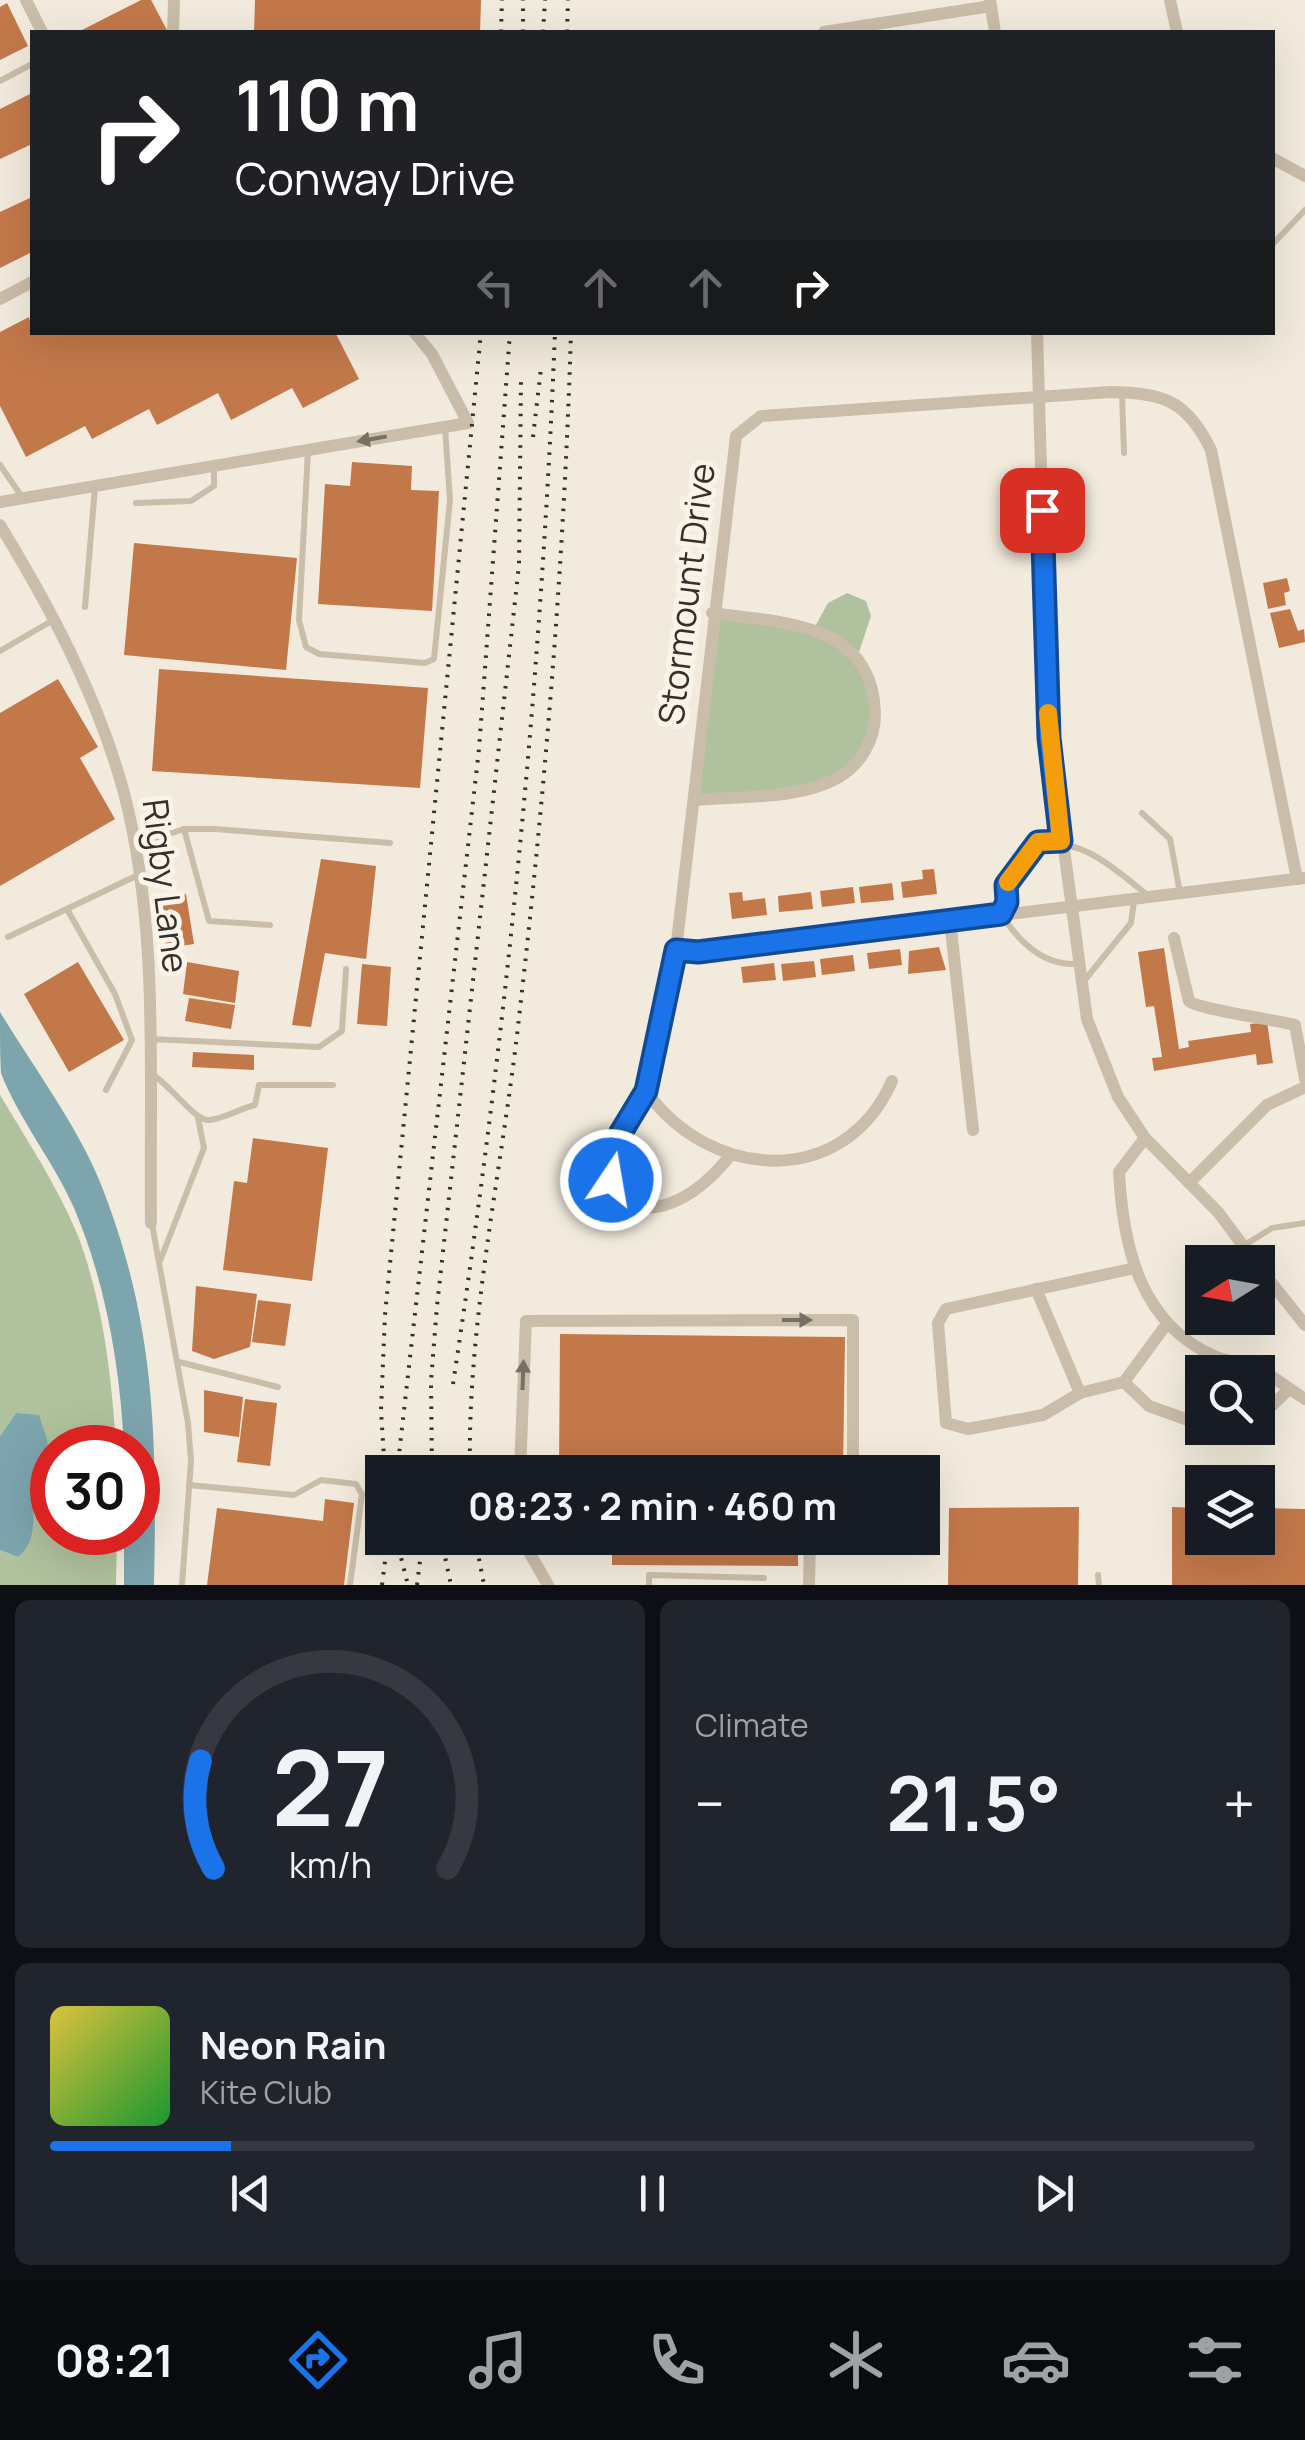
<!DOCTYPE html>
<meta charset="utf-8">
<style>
:root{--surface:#171b24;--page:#20242c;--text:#f1f3f6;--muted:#9ea1a6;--line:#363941;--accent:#1a73e8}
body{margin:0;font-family:Manrope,sans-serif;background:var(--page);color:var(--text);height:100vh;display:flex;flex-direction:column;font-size:38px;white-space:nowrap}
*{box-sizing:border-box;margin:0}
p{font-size:32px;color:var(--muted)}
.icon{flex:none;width:55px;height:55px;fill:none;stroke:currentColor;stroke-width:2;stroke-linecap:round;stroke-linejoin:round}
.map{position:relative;height:1585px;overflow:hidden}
.sheet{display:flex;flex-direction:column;gap:15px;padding:15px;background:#0d0f14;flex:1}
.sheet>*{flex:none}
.hud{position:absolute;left:30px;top:30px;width:1245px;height:305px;border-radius:0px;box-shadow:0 10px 40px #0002;background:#202124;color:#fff;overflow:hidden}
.needle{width:65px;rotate:259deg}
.tools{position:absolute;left:1185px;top:1245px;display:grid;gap:20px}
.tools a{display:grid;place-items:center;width:90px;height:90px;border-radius:0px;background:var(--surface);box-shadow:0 10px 40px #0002;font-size:50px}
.speed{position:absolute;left:30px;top:1425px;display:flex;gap:20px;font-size:50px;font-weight:700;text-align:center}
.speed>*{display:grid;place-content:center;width:130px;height:130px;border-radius:50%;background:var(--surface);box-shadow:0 10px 40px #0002;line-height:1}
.speed .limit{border:15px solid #d22;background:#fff;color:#111}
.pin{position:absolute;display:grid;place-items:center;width:85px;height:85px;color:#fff;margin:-42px;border-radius:20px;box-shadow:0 5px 15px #0006}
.me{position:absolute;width:110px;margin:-55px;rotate:12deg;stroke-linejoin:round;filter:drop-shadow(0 0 8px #0008)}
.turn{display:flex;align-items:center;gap:35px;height:210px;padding:0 40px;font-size:45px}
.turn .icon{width:130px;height:130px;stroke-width:2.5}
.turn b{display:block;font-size:70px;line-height:85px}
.lanes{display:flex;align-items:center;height:95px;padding:0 40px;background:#0003;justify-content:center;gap:50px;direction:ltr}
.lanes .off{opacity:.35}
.big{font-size:75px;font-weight:700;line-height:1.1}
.sheet .widget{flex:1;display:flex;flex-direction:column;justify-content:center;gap:15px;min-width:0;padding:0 35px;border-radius:15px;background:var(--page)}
.sheet .dial{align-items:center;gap:0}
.dial svg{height:260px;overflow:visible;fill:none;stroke:var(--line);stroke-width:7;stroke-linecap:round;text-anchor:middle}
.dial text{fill:var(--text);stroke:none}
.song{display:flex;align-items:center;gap:30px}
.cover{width:120px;height:120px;border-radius:15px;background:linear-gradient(135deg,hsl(50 70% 55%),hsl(130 70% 35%))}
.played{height:10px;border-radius:5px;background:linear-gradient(90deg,var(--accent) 15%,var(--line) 15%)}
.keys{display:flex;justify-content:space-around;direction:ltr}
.heat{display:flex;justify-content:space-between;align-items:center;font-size:55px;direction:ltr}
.sheet .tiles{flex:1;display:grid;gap:15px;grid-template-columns:1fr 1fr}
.widget:last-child{grid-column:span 2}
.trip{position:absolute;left:365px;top:1455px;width:575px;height:100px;border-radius:0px;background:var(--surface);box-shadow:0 10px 40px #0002;font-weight:700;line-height:100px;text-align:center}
.menu{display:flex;height:160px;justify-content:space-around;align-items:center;background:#090b0e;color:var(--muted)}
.menu .icon{width:70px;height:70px}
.menu .active{color:var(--accent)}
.menu b{font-size:45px;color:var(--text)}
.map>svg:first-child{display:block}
</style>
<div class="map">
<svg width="1305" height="1585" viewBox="0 0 1305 1585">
<rect width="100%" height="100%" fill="#f2ebdd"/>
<g fill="#b0c19d">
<path d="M847,593L866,601L871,616L857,658L874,692L875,730L839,777L803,790L695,800L712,613L813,630L828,603Z"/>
<path d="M0,1095C27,1140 58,1187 78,1236C103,1302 112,1378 116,1447L52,1448V1532L117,1533L116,1585H0V1550L18,1557C47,1512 29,1462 16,1413L0,1436Z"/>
</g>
<g fill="#7da5ae">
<path d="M0,1012C32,1065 77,1125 100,1182C156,1322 157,1438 154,1585H124V1533L138,1532V1448L124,1447C120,1367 106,1283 74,1208C54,1162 18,1118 1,1073C0,1057 0,1030 0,1012Z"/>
<path d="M16,1413L39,1415L47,1439L49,1466C20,1499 47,1533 18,1557L0,1550V1436Z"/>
</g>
<g fill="#c3784a">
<path d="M141,0H151L168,32H78Z"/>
<path d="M255,0H481L480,32H254Z"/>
<path d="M7,3L28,46L0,60V7Z"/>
<path d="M32,93V144L0,159V109Z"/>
<path d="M32,197V252L0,268V212Z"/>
<path d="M29,317L32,332H335L359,379L303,408L292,388L231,420L218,393L157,425L149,409L92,439L85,426L26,457L0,406V332Z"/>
<path d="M352,462L412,466L411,490L439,491L432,611L318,604L325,484L350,486Z"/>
<path d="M134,543L297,558L286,670L124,655Z"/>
<path d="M1287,578L1290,591L1284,593L1286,605L1268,609L1263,583Z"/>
<path d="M1290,609L1298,631L1304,629L1305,642L1279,648L1270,613Z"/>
<path d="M159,669L428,688L420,788L152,771Z"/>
<path d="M58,679L98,747L80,758L115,819L0,886V713Z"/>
<path d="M321,859L376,866L366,959L325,953L311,1027L292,1025Z"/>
<path d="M934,869L937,894L903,898L901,882L923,879L922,870Z"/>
<path d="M892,883L894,900L861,903L859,887Z"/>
<path d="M853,887L855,903L822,907L820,891Z"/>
<path d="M742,892L743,901L765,898L767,915L732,919L729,893Z"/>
<path d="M811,892L813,909L779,912L778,896Z"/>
<path d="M186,894L194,944L166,948L159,898Z"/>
<path d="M939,947L946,970L908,974L909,951Z"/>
<path d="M1164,948L1179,1049L1189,1047L1188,1041L1251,1032L1250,1024L1267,1022L1273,1063L1257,1065L1256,1054L1154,1071L1152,1058L1162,1057L1154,1006L1146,1007L1138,952Z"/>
<path d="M900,949L902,965L869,969L867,953Z"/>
<path d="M853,955L855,971L822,975L820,959Z"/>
<path d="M814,961L816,977L783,981L781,964Z"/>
<path d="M78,962L124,1040L69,1072L24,994Z"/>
<path d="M187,962L239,971L235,1003L183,994Z"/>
<path d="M774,963L776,980L743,983L741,967Z"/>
<path d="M362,964L391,967L387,1026L357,1024Z"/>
<path d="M189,998L235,1005L231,1029L185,1021Z"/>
<path d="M193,1052L254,1055V1070L192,1067Z"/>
<path d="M253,1138L328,1148L312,1281L223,1270L234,1181L247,1183Z"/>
<path d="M196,1286L257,1294L250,1347L214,1359L192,1351Z"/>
<path d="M258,1300L291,1304L285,1346L252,1342Z"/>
<path d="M560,1334L845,1337L843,1472H559Z"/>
<path d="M204,1390L243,1397L239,1437L204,1432Z"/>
<path d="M245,1399L277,1403L270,1466L237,1462Z"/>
<path d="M325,1499L354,1503L344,1585H207L217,1508L323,1521Z"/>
<path d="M1079,1507L1078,1585H948L949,1508Z"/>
<path d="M1172,1507L1202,1508V1538H1258V1508L1305,1509V1585H1172Z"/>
<path d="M588,1538H804L798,1542V1566L612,1565V1542Z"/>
</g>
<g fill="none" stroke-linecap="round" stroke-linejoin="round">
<g stroke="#cabda9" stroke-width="6">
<path d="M0,81L32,64"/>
<path d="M1272,245L1305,210"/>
<path d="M1122,394L1124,453"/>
<path d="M308,451L299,620L306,647L319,654L425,663L434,659L450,500L445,427"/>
<path d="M0,465L22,497"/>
<path d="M136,503L191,501L214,486V467"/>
<path d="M85,607L95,487"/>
<path d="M0,651L55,619"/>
<path d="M1142,813L1170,839L1180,893"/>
<path d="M184,829L209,921L270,925"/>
<path d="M135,845L184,829H215L390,843"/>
<path d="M67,909L115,994L132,1040L106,1090"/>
<path d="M8,937L138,875"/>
<path d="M1077,964C1043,966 1019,942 1001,914L1007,902L1006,885L1038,843C1086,839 1114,869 1150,897"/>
<path d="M1084,981L1131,923L1134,901"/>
<path d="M150,1039L319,1047L342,1031L346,969"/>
<path d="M150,1073C168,1082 194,1120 208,1120C221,1120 241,1108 255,1105L259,1085H333"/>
<path d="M152,1224L188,1423L191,1461L182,1585"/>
<path d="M1243,1246L1272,1228L1305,1223"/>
<path d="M160,1261L204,1148L198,1118"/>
<path d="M179,1362L278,1387"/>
<path d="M189,1485L294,1495L321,1480L356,1484L362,1494L350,1585"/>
<path d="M1098,1575L1099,1585"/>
<path d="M649,1585V1575L764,1578"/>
</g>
<g stroke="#cabda9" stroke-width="12">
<path d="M26,0L42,32"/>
<path d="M990,0L995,32"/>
<path d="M1170,0L1177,32"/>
<path d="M173,32L174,0"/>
<path d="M824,32L991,6"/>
<path d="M1272,158L1305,176"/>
<path d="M0,299L32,282"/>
<path d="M1037,332L1049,738L1087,1019L1118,1097L1145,1138L1218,1212L1255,1262"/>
<path d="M0,502L468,423L432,354L414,332"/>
<path d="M0,525C51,609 98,697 124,793C160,932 149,1080 151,1223"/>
<path d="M695,800C738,796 800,800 839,777C861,764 875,740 875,714C873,621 782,623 712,613"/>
<path d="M950,920L973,1130"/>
<path d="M1174,938L1189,1001C1197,1009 1276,1020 1295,1025L1305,1079"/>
<path d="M676,950L699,952L1304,878"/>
<path d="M892,1081C844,1190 710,1181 646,1091L676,950L736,436L761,416L1110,392C1163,393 1187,400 1211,450L1297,879"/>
<path d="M646,1091C565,1201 651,1253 729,1157"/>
<path d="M1145,1138L1119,1172C1123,1247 1140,1323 1214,1356C1228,1362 1245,1363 1259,1369C1275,1377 1290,1390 1305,1399"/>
<path d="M1189,1183L1267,1105L1305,1087"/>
<path d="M1258,1266L1305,1325"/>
<path d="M1135,1268L946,1309L938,1323L946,1423L968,1429L1043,1415L1080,1393L1124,1382L1166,1325"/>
<path d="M1036,1289L1080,1393"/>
<path d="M1124,1382L1149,1406L1202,1425"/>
<path d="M1258,1419L1288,1390"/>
<path d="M1214,1428H1221"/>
<path d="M520,1472L526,1321L853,1320V1472"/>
<path d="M521,1538L548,1585"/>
<path d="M809,1585L810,1538"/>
</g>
<g stroke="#372f29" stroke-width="4" stroke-dasharray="2.5 8" stroke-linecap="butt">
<path d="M501,32L502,0"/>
<path d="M523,32V0"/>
<path d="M543,32L545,0"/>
<path d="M567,32L568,0"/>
<path d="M533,437L541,368"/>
<path d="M453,1384C506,1035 541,685 555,332"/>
<path d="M385,1472L381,1411L385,1315L481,332"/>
<path d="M397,1472L479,749L510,332"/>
<path d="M432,1472L431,1381L437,1306L519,565L521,382"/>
<path d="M470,1472C467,1329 500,1178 517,1035C544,803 564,567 571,332"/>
<path d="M396,1538L408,1585"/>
<path d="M441,1538L451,1585"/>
<path d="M475,1538L484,1585"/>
<path d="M382,1585L388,1538"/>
<path d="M417,1585L422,1545"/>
</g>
</g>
<defs><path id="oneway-solid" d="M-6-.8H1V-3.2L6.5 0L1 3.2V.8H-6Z" transform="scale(2.5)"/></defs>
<g fill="#796f63">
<use href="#oneway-solid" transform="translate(372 439) rotate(170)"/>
<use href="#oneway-solid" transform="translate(797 1320)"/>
<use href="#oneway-solid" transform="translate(523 1375) rotate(-88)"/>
</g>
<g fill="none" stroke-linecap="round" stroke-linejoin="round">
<g stroke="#114b97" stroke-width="25">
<path id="route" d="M611,1180L620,1134L646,1091L676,950L698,952L1001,914L1007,902L1006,885L1038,842L1061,841L1049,738L1042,510"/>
</g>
<use href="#route" stroke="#1a73e8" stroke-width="18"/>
<path stroke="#f59e0b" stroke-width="18" d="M1008,882L1038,842L1061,841L1048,713"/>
</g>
<g text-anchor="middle" stroke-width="10" stroke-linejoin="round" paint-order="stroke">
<g font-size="35" fill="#372f29" stroke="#f9f4e9">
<text transform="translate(687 594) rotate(-83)" y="12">Stormount Drive</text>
<text transform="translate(165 886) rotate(83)" y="12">Rigby Lane</text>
</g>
</g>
</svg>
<div class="tools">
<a><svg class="needle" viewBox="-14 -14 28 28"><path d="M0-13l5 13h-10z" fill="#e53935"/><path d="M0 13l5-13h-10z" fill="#9ea1a6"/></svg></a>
<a><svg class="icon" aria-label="search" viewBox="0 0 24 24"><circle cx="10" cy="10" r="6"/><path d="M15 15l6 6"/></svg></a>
<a><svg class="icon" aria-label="layers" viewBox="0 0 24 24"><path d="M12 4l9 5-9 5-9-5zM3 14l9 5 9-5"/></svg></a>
</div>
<div class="speed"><div class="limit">30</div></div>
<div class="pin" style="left:1042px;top:510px;background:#d93025"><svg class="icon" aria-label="arrive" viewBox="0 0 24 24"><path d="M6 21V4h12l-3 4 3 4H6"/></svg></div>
<svg class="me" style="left:611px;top:1180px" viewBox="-20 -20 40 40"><circle r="17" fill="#1a73e8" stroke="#fff" stroke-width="3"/><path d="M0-11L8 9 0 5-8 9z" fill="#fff"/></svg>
<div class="trip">08:23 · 2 min · 460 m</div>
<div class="hud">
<div class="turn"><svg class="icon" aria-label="right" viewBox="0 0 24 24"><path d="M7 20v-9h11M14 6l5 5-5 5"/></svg><div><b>110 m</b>Conway Drive</div></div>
<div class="lanes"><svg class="icon off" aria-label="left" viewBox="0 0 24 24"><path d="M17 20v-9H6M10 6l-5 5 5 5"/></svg><svg class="icon off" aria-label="ahead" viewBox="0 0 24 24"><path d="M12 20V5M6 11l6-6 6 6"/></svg><svg class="icon off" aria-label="ahead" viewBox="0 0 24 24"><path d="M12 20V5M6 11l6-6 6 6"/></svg><svg class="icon" aria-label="right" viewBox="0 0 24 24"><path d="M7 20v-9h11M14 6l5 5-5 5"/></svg></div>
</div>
</div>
<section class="sheet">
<div class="tiles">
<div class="widget dial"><svg viewBox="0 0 100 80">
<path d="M14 69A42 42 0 1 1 86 69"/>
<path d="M14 69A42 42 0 0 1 10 36" stroke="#1a73e8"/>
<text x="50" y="56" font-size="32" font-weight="700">27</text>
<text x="50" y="72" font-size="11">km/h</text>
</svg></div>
<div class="widget"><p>Climate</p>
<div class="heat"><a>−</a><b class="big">21.5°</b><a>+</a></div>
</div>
<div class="widget">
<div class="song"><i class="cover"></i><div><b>Neon Rain</b><p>Kite Club</p></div></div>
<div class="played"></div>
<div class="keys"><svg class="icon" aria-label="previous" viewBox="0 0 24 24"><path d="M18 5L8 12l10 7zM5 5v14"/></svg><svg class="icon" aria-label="pause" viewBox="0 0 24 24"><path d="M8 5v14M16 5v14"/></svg><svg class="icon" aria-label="next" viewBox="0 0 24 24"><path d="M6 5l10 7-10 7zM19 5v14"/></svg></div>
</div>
</div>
</section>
<nav class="menu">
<b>08:21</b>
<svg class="icon active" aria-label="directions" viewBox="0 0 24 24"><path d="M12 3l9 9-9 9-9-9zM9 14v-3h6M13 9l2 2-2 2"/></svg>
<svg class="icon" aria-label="music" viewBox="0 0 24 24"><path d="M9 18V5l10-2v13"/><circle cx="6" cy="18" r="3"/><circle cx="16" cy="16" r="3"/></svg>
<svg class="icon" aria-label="phone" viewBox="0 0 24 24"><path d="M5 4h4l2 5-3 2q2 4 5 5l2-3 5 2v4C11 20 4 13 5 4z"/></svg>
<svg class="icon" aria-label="climate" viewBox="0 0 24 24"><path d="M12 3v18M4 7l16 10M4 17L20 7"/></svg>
<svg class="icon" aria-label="car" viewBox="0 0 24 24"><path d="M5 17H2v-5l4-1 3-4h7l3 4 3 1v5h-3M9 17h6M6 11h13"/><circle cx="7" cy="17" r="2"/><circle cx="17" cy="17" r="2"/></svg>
<svg class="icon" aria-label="filters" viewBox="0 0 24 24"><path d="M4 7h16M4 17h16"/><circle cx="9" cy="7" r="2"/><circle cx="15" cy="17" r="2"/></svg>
</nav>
